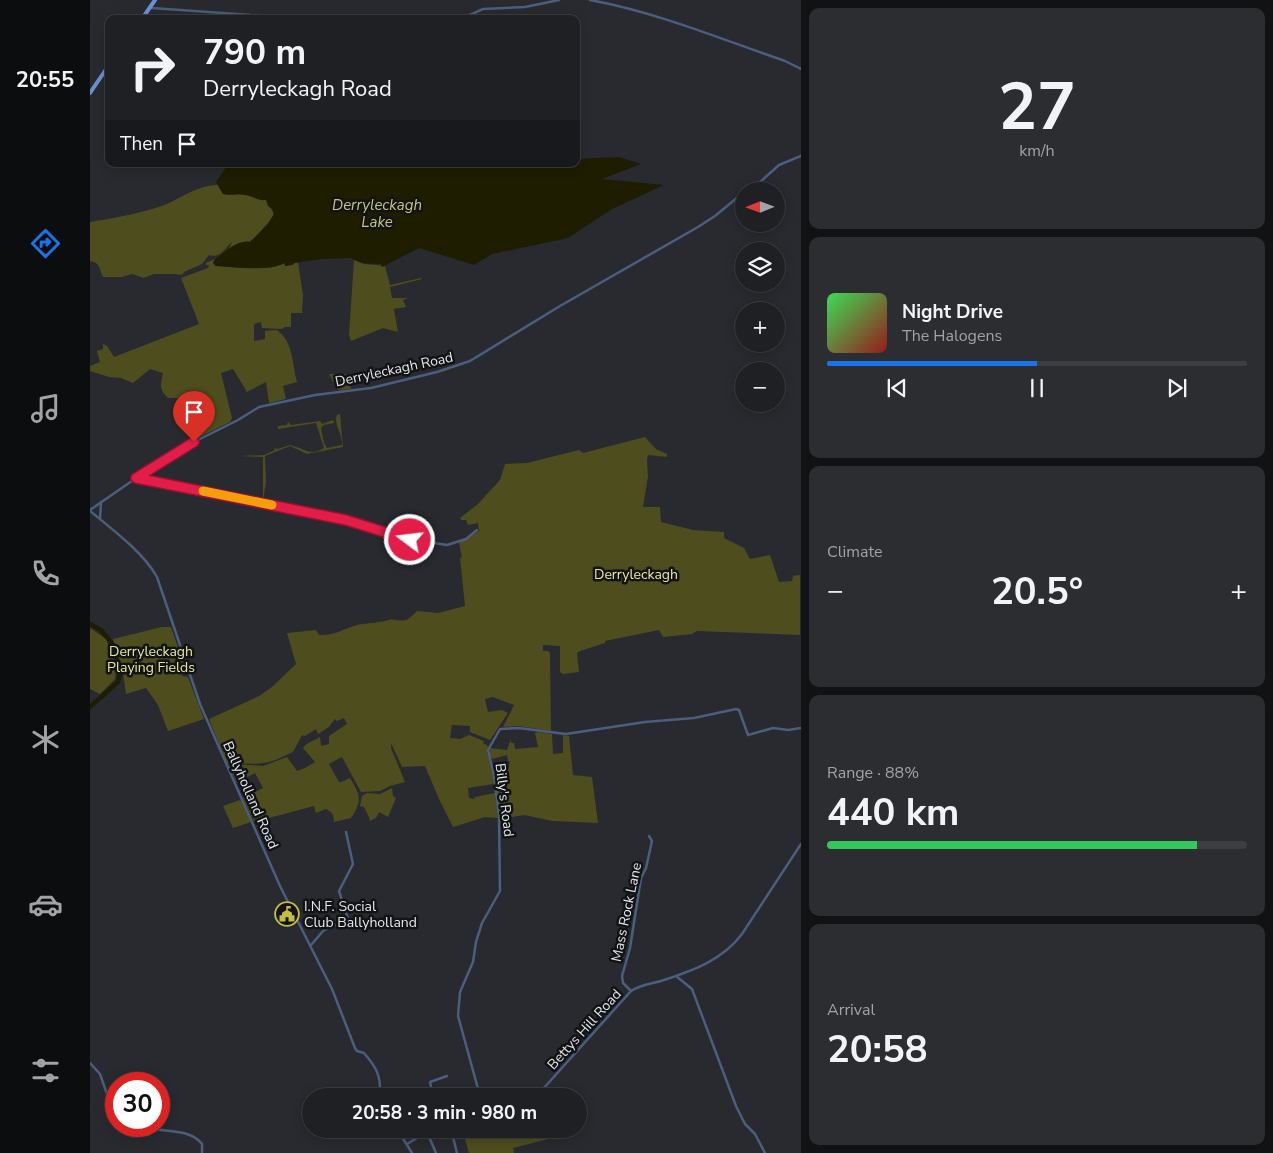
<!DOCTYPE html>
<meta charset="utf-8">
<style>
:root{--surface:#1e2023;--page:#2b2d30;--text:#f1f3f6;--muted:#a1a3a6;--line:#3c3e41;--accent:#1a73e8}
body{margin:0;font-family:"Nunito Sans",sans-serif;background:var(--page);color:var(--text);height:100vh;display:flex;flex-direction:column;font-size:19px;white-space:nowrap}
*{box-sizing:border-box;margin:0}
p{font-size:16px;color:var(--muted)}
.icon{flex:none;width:28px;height:28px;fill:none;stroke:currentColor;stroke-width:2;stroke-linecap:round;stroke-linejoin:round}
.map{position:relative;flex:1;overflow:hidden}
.panel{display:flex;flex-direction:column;gap:8px;padding:8px;background:#101213;width:472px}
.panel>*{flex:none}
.top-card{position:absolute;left:15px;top:15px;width:475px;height:152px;border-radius:10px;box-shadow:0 2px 12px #0003,0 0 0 1px var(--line);background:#1e2023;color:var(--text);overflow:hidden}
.needle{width:32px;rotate:269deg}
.buttons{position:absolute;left:645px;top:182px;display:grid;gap:10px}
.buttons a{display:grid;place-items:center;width:50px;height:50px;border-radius:50%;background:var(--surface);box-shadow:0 2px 12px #0003,0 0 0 1px var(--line);font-size:25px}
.speed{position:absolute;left:15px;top:1072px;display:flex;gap:10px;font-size:25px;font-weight:700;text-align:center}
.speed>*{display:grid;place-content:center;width:65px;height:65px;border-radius:50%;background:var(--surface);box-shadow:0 2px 12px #0003,0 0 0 1px var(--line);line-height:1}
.speed .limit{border:8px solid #d22;background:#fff;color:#111}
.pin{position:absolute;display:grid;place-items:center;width:42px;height:42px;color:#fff;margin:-51px -21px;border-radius:50% 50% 50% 0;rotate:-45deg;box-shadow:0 0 5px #0007}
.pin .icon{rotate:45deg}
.me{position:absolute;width:55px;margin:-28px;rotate:285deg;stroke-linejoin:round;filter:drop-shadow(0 0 4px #0008)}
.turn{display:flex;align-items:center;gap:18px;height:105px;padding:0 15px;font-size:22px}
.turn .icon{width:65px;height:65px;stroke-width:2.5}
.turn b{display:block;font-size:35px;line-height:42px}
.then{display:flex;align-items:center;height:48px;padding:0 15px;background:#0003;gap:10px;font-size:19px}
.big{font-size:38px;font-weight:700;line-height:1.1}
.panel .card{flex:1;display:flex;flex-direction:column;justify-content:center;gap:8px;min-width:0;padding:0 18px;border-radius:10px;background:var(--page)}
.panel .dial{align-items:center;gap:0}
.dial b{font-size:65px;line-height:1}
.song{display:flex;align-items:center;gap:15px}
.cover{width:60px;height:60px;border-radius:8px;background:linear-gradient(135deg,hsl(130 70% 55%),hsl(0 70% 35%))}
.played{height:5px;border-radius:2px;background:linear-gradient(90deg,var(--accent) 50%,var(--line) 50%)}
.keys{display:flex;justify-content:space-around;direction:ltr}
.heat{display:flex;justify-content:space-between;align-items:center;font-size:28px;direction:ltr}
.charge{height:8px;border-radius:4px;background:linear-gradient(90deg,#34c759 88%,var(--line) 0)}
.trip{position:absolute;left:212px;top:1088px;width:285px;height:50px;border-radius:25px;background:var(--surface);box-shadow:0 2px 12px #0003,0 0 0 1px var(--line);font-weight:700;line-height:50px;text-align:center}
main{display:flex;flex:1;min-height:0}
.dock{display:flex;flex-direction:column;width:90px;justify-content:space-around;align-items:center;background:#0c0d0e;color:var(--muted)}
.dock .icon{width:35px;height:35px}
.dock .selected{color:var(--accent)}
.dock b{font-size:22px;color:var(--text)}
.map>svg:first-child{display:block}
</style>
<main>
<nav class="dock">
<b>20:55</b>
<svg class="icon selected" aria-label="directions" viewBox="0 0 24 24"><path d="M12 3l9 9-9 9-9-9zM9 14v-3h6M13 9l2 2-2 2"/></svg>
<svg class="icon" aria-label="music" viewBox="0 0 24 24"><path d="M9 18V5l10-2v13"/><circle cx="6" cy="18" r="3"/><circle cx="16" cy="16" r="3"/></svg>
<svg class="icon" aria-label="phone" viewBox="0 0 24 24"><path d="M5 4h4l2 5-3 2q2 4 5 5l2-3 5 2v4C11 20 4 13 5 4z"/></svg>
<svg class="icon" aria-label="climate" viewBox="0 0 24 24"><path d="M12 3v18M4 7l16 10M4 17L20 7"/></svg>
<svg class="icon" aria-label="car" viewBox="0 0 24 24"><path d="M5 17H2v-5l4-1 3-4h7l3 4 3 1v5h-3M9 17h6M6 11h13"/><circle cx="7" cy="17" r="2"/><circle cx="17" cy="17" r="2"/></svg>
<svg class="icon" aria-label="filters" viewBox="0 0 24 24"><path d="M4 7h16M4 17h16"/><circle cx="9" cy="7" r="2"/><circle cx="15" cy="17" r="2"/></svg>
</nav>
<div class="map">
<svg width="711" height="1153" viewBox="0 0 711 1153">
<rect width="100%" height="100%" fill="#282a2f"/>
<g fill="#4e4d1e">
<path d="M125,185H128L133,194C141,196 148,193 155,195C163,196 168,200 176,199L184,214C181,220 165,239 159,242C152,245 147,243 139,249L142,242C135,248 130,259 119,255L112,264L94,272L93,274L89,275L86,274H64L54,278L42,274L32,277H13C9,269 11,263 0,261V222C24,218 48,214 72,206C90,199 106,186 125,185Z"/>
<path d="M125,259L123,263L126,266C149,267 173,271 195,263V266L208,262L213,295L212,313H201V327H195L192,329L172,328L171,322L164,324V341L175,339V331L187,330C204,343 202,364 207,382L193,386L196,399L179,403L176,382L157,392L143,369L131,373L142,418L140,422L100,442L110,429C106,419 101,411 97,401L88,398H78C68,388 71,386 73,373L60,369L43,383L31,378L19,377L0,371V366L10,362L7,351L13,349V344L17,346L24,357L109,324L91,278L118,268L119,265H116V263Z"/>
<path d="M264,260L274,264L295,266L300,285L331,278L332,279L300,287L302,298H318L313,300L316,307L304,309L308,332L293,328L261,341L259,335Z"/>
<path d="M239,374H256L261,389L248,390Z"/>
<path d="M250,414L253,447L217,454L200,446L175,456L176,482L173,500V457L149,456L174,455L185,450L184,448L188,449L200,445C214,448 220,457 234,448L226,423L188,429V426L197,425L198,422L201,425L230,421L232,424L243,420L244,423L234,425L231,428L234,443L237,448L252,445C253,434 243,424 247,415Z"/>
<path d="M555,437L566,449L577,454V457L558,455L557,460L558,477L553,507H570L571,522L603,530L634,532V538L654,548L660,559L680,555L689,582L702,581L703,576L710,575V635L607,631L602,634L573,637L569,630L515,641V643L490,651L487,653L489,672L473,674L470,672V646L453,645V651H458L460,653L461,731L428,726L413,727L424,705L403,697L395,699L398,712L412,710L418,713L400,740L380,732V726L362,725L360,738L370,739L379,735L394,741L393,743L398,746L397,751L404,780L403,784L378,788L379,798L384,799L385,797L405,793L408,818L395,817L363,827L349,799L335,766L312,767L301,743V748L315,782L300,786L290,791L271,792L252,757L239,764L249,782H251L260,778C270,795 273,800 261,818L244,822C244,815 242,812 236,809L226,813L224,806L164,822L153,798L173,788L165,773L147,783L139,767L145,764L173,766L197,757L207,771L215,768L225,762L213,748C218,741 224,741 230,737L231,746L239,744V736L257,724L254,718L247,721L245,719L239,727L228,734L226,729L215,736L212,735L203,752C194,756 183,762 173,763C161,765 149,762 137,764L119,719L169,696L182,687L206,664L197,633L226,630L229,635C244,636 253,629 267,625C278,623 288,623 299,620C305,618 312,623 318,619C321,617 324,614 327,611L348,613L375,606L370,558L372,557L369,543L389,531L388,523L378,525L376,520H371L370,518L388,504L410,480L415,464L437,463L489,450L493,453Z"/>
<path d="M72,627H81L94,665L90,669L92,676L98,677L114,719L78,731L68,705L56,688L36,694L33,672L23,639Z"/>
<path d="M0,628L16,639L26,667L25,679L10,694L0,689Z"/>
<path d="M448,732L462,734L463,754L473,753V735L479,736L483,775L502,777L508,823L463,821L434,815L410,819L404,772L416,778L420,761H418L417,755L402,759L400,756V748L417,750L421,739V743H424L425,749L448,747L445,733Z"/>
<path d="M302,788L303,796L306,798L298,817L289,812L286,818L280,821L279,817L274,807L270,806L272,796L277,793L290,794Z"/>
<path d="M150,800L152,802L161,822L143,828L133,806Z"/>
<path d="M372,1129H396L398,1136L418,1131V1129H468L470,1136L423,1148L424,1153H379Z"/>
</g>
<path fill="#1e1d00" d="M529,157L551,164L512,179L574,185L522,209L478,238L402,254L384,265L329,248L292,267L291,264L272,263L260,258L231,259L205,263L202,265L195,266L194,263C182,272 142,267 126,266L123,263L125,259C135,253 147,239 160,242L179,223L184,214L182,209L178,206L176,200C168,201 163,196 155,195C148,193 141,196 133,194L126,182L138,164H486V159Z"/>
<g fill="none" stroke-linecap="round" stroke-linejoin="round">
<path stroke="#1e1d00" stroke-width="4.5" d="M0,624L11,630L21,642L31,671L28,682L0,707"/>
<g stroke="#4b5e7f" stroke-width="2.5">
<path d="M500,0C566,12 631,39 695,61L711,69"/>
<path d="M60,6L62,8L161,15L223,17L228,19"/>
<path d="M371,19L393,9L435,7L469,0"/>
<path d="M655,191L669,183L689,165L711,156"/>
<path d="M46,478L256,520L296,533L331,541L357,545L376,539L387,530"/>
<path d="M0,510L65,465L104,442L148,420L169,407L225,395L281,388L347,372L380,361L470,306L608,227L625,216L654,192"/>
<path d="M0,511C23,530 53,552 67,577L110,704L190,886L242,989L265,1048L267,1051L274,1053C287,1068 291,1076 290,1096"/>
<path d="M10,519L11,502"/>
<path d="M221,945L234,930L258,919L249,891L263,864L256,832"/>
<path d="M586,976L602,989L646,1106L655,1124L665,1134L675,1153"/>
<path d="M541,991L533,983L532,976L540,948L551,878L556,868L562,841L559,836"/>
<path d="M0,1063L10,1074L19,1100L26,1110"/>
<path d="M343,1096L340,1082L357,1076"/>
<path d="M356,1096L363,1093"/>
<path d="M390,1096L368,1016L370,992L383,962L386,942L392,923L410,891L409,816L404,776L398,750L410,729L429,728L476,734L555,722L604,718L646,709L649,710L658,735L683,728L698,730L711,728"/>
<path d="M443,1096L453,1089L541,991C550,985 560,984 571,981C601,971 632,961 652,934L711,844"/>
<path d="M54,1126C73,1134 99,1127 112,1144V1153"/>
<path d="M307,1129L322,1153"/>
<path d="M361,1129L367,1153"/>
<path d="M337,1132L346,1153"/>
<path d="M317,1144L342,1129"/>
</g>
<g stroke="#6991d2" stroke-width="4">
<path d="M52,19L65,0"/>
<path d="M0,93L19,65"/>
</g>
</g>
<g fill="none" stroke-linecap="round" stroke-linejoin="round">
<g stroke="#92132f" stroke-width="12">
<path id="route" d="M104,442L46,478L256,520L320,540"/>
</g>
<use href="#route" stroke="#e11d48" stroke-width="9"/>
<path stroke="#f59e0b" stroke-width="9" d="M113,491L182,505"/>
</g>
<defs>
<g id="civic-ring" transform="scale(1.25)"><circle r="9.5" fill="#121315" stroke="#c1be40" stroke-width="1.5"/><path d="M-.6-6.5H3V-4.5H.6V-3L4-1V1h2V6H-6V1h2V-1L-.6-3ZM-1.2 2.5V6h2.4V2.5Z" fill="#c1be40"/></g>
</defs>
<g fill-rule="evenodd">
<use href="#civic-ring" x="197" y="914"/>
</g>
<g text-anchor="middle" stroke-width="5" stroke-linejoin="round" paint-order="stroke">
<g font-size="14" fill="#e4e6e9" stroke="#121315">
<text transform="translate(304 369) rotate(-12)" y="5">Derryleckagh Road</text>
<text transform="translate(161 795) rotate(66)" y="5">Ballyholland Road</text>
<text transform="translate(415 800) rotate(83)" y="5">Billy's Road</text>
<text transform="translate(536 912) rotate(-78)" y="5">Mass Rock Lane</text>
<text transform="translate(494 1029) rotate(-48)" y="5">Bettys Hill Road</text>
</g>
<g font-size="14" fill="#e6e699" stroke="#121315">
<text x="546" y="579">Derryleckagh</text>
<text x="61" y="656">Derryleckagh<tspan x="61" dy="16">Playing Fields</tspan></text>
</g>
<g font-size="14" fill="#e4e6e9" stroke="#121315" text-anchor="start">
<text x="214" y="911">I.N.F. Social<tspan x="214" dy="16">Club Ballyholland</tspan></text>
</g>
<g font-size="15" font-style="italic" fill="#c7c67a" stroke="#121315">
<text x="287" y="210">Derryleckagh<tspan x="287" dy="17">Lake</tspan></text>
</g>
</g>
</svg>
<div class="buttons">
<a><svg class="needle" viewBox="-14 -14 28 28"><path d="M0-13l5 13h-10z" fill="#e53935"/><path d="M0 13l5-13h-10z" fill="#a1a3a6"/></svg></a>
<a><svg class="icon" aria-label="layers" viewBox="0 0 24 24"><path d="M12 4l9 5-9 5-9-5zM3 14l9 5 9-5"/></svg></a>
<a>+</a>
<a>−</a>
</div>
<div class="speed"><div class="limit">30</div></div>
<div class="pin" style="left:104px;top:442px;background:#d93025"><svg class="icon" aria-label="arrive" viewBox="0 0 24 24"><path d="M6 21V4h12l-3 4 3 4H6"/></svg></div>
<svg class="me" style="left:320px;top:540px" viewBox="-20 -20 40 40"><circle r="17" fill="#e11d48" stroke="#fff" stroke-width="3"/><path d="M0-11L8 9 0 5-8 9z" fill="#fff"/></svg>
<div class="trip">20:58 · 3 min · 980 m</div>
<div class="top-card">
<div class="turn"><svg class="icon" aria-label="right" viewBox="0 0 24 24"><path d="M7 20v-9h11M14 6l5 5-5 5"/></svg><div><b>790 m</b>Derryleckagh Road</div></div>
<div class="then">Then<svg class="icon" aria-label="arrive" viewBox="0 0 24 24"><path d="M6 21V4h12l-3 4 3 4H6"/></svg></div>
</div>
</div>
<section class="panel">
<div class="card dial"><b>27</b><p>km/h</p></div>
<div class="card">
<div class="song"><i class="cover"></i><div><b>Night Drive</b><p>The Halogens</p></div></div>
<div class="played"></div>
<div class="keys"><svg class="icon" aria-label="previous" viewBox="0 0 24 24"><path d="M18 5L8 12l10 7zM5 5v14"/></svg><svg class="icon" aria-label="pause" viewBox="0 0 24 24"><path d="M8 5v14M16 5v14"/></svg><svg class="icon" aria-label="next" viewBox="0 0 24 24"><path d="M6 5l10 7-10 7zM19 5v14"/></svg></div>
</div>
<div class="card"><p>Climate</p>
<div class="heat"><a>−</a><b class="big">20.5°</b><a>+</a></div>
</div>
<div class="card"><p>Range · 88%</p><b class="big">440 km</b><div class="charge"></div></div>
<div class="card"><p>Arrival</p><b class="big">20:58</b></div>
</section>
</main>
